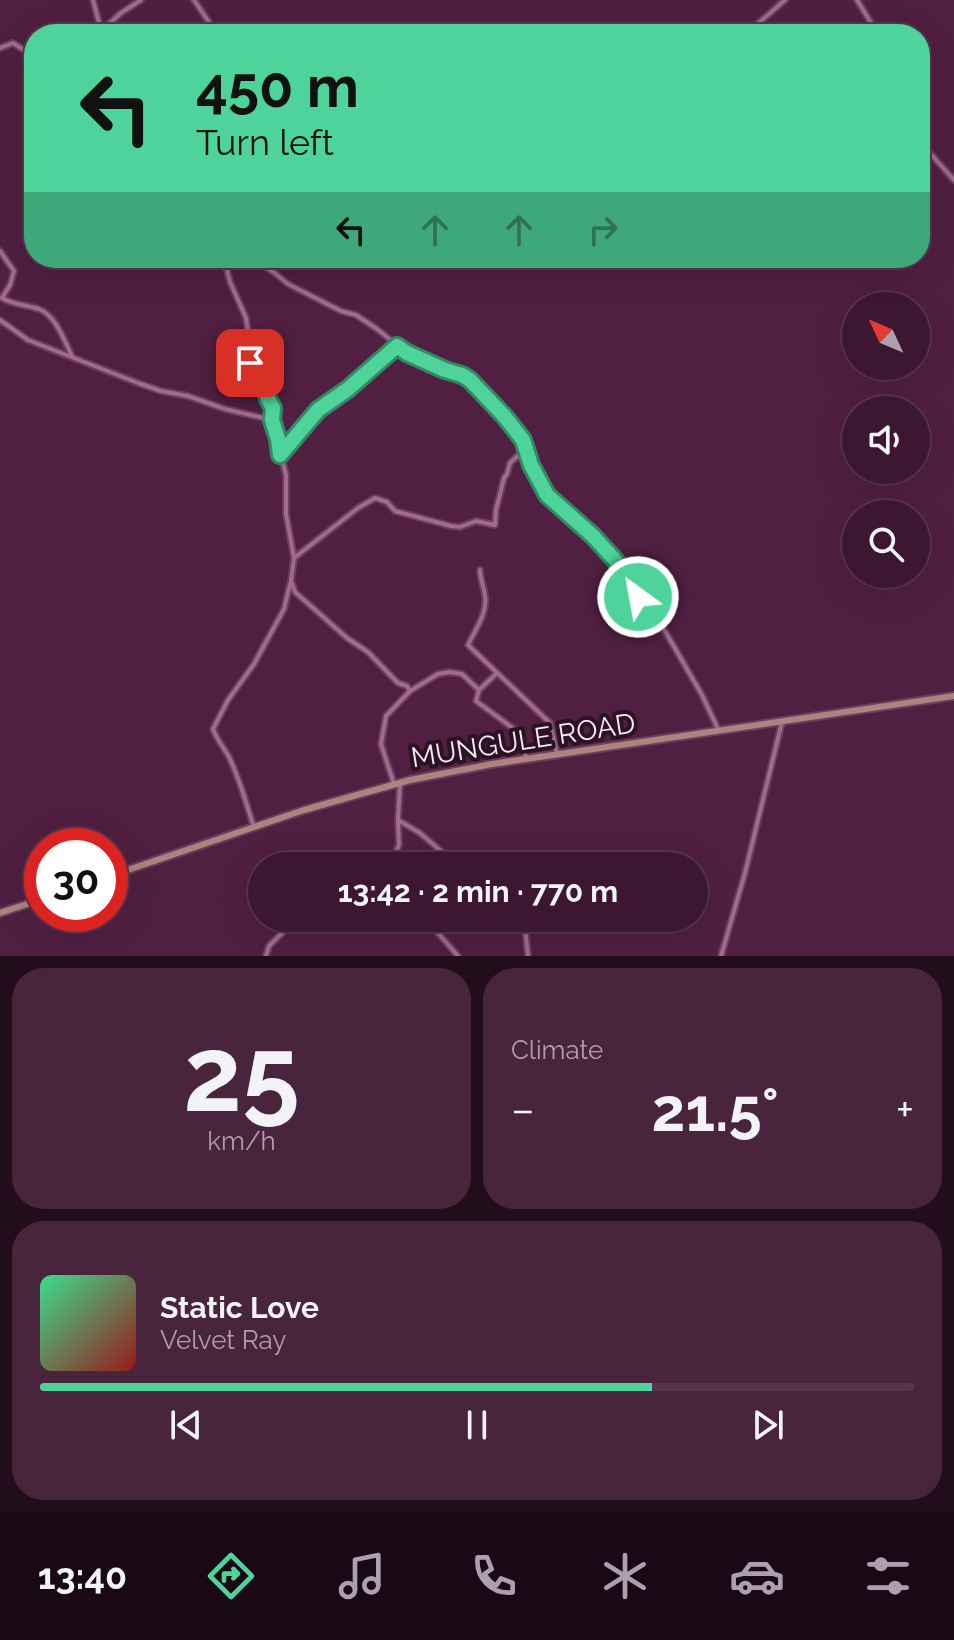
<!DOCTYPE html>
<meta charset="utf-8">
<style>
:root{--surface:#3d1731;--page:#48243d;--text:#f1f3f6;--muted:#ad9fab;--line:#56364d;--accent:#4ed39a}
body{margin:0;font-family:Raleway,sans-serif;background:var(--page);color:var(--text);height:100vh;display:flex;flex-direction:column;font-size:30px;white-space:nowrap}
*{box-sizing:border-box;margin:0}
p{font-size:26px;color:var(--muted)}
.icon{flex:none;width:44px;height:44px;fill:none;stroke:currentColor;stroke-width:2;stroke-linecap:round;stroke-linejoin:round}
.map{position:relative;height:956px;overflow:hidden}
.side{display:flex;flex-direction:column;gap:12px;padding:12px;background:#220d1b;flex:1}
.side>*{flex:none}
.hud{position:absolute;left:24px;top:24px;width:906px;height:244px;border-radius:32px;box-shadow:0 8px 32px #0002,0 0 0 2px var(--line);background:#4ed39a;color:#111;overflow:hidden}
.needle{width:52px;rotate:314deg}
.controls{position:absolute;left:842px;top:292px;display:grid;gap:16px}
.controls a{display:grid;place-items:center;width:88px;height:88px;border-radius:50%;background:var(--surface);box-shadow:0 8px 32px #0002,0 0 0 2px var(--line);font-size:40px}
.speed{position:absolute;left:24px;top:828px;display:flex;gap:16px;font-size:40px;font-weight:700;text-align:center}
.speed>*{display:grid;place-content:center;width:104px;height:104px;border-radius:50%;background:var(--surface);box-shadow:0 8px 32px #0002,0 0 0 2px var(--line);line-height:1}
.speed .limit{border:12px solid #d22;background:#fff;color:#111}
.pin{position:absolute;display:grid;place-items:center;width:68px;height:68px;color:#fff;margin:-34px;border-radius:16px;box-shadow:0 4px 12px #0006}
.me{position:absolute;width:88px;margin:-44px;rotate:328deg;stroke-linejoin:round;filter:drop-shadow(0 0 6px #0008)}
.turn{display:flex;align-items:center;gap:28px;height:168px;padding:0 40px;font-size:36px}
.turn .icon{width:104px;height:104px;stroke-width:2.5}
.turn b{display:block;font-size:56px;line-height:68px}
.lanes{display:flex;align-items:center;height:76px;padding:0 40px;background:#0003;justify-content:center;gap:40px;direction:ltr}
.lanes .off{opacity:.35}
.big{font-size:60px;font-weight:700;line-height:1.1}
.side .tile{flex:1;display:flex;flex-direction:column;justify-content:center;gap:12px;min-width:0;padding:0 28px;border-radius:32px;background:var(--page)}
.side .dial{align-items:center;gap:0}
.dial b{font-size:104px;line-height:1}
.song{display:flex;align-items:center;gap:24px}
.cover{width:96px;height:96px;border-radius:12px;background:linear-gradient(135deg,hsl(150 70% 55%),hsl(0 70% 35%))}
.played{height:8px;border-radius:4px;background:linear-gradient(90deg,var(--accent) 70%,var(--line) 70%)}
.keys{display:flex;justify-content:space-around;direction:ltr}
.heat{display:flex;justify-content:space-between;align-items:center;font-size:44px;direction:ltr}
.side .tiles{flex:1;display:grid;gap:12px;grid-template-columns:1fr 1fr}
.tile:last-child{grid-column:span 2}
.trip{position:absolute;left:248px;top:852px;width:460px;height:80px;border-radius:40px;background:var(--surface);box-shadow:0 8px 32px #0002,0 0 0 2px var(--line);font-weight:700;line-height:80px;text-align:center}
.dock{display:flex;height:128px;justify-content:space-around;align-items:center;background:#180914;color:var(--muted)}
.dock .icon{width:56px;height:56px}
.dock .current{color:var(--accent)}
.dock b{font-size:36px;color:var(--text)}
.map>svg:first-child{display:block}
</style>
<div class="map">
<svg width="954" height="956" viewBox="0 0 954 956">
<rect width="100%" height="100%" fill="#511f41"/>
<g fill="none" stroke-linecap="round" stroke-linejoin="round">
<g stroke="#683f5d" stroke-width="8">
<g id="street">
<path d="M93,0L102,34"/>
<path d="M194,0L217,34"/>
<path d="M857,0L878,34"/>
<path d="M86,34L102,30L121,13L141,0"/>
<path d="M746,34L785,0"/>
<path d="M0,48L13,43L24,50H34"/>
<path d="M920,142L954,180"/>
<path d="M0,251L14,271L10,285L2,298C14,305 26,305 39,309C56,316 64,340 72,356"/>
<path d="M224,258L230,282L246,318L250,346V363L266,390L268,399L273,408L272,420L286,475V514L294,558L291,581L295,592L347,638L368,652L398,683L407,686L410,691"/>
<path d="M252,258L272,271L288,284L341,311L356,315L377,329L407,353L445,370L462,375L470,380L505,417L523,440L524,448L522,452L510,463L507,474L504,478L496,510L495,525L476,521L460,527L451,526L395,511L387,502L375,498L358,508L294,558"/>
<path d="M0,320L28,340L138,383L161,391L188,396L225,409L272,420"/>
<path d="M524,448L547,495L593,536L615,560L638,597L658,619L702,695L719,731"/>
<path d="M280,455L318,410L371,370L397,346"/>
<path d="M480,570C480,579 484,586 485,596C488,613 475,630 468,645L550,723L557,754"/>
<path d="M497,673L479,690L476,701L518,732L523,742L526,759"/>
<path d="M394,784L381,744L386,716L410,691L438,674L449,672L462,674L479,690"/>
<path d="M398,820L420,833L442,852L456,859L463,866"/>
<path d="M254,827C246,804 240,779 229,757C223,746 218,742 213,729L228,700L254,664L284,609L290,584"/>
<path d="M392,866L394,856L399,845L398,820L400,783"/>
<path d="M430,866L454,859"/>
<path d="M425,918L458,956"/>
<path d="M524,918L528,956"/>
<path d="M266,956L269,946L297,918"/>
<path d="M721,956L745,873L782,722"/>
</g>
</g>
<g stroke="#683f5d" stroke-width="10">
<g id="secondary">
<path d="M110,876L304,810L410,780L492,764L954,696"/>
<path d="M0,913L42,899"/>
</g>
</g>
<use href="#street" stroke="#a3698e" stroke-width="4"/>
<use href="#secondary" stroke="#af827d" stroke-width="6"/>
</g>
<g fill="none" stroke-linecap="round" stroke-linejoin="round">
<g stroke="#338964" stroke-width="20">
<path id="route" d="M250,363L266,390L268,399L273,408L272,420L278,439L280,455L318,410L348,389L397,346L407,353L445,370L462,375L470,380L505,417L523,440L531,465L547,495L593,536L615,560L638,597"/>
</g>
<use href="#route" stroke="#4ed39a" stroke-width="14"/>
</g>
<g text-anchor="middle" stroke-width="8" stroke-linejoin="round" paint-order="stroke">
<g font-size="28" fill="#fbe7f3" stroke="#2a1322">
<text transform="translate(523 740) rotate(-9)" y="10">MUNGULE ROAD</text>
</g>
</g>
</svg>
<div class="controls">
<a><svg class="needle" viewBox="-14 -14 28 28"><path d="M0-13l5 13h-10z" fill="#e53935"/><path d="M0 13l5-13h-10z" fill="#ad9fab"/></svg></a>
<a><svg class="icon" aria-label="sound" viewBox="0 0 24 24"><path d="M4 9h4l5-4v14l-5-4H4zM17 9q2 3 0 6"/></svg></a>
<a><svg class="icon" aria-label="search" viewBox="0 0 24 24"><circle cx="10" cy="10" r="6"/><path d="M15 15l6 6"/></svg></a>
</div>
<div class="speed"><div class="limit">30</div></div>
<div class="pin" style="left:250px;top:363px;background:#d93025"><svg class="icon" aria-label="arrive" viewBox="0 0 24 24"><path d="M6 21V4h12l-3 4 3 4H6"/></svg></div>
<svg class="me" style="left:638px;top:597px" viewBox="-20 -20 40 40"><circle r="17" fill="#4ed39a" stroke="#fff" stroke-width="3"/><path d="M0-11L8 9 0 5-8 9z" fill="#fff"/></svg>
<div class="trip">13:42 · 2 min · 770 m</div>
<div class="hud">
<div class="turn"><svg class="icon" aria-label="left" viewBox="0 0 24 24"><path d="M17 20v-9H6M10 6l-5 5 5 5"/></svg><div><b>450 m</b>Turn left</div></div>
<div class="lanes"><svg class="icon" aria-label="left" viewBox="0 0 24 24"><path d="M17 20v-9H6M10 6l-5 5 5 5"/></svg><svg class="icon off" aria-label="ahead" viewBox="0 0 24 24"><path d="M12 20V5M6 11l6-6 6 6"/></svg><svg class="icon off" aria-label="ahead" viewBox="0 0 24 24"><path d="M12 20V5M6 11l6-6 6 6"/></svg><svg class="icon off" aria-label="right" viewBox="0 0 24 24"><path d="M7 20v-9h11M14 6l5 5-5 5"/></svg></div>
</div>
</div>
<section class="side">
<div class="tiles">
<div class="tile dial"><b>25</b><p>km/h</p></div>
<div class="tile"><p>Climate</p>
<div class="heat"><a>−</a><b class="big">21.5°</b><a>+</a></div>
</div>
<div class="tile">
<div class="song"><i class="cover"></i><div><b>Static Love</b><p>Velvet Ray</p></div></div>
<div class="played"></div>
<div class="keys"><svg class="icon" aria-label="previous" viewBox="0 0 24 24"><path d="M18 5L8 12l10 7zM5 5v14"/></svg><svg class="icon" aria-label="pause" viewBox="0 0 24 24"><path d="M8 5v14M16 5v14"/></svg><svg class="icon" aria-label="next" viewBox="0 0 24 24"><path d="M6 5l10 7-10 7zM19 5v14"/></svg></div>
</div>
</div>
</section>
<nav class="dock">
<b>13:40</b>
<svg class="icon current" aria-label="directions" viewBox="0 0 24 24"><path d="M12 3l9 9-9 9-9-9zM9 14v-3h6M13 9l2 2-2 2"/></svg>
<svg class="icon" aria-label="music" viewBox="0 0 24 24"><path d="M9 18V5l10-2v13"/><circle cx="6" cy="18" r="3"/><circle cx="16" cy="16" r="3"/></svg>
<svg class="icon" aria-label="phone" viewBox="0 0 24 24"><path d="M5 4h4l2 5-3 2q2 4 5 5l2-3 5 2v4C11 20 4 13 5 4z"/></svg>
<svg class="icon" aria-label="climate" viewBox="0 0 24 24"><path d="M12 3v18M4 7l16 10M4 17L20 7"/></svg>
<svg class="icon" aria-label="car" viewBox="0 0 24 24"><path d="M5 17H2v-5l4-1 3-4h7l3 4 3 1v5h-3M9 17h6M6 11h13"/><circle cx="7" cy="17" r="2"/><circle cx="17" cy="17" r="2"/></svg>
<svg class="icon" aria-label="filters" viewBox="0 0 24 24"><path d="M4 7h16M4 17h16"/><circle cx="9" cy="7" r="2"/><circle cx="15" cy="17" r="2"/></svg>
</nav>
